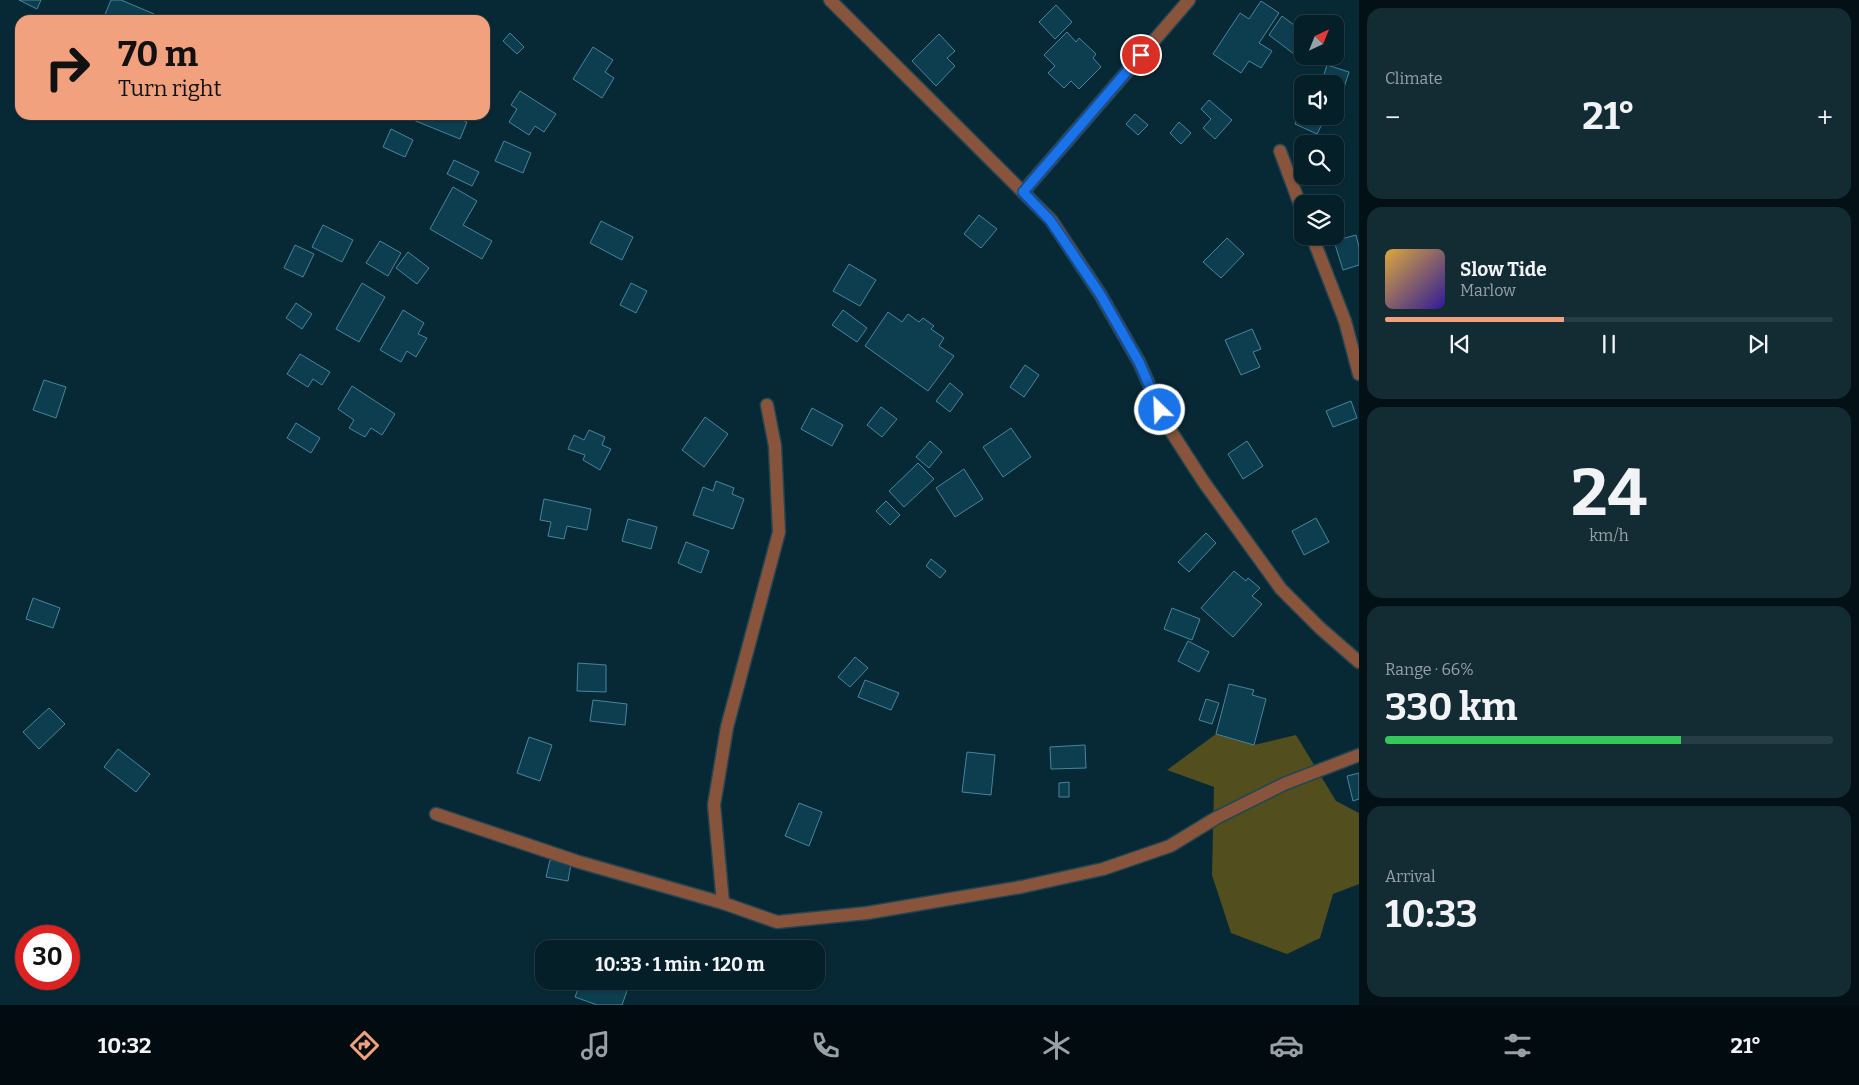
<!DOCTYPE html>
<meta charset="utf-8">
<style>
:root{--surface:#051f28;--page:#132c34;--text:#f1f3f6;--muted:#97a2a8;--line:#263d45;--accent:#f1a17d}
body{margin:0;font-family:Bitter,serif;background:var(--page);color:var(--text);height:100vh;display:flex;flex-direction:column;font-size:19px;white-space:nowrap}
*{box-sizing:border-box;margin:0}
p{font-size:16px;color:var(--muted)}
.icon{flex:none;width:28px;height:28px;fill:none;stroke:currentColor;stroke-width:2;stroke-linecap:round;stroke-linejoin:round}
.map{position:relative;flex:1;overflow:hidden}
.panel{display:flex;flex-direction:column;gap:8px;padding:8px;background:#031116;width:500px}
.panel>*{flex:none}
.top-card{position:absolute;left:15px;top:15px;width:475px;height:105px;border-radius:15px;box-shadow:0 1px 4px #0004,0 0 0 1px var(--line);background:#f1a17d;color:#111;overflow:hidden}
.needle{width:32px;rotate:43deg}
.buttons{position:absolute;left:1294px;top:15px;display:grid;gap:10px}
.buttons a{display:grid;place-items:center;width:50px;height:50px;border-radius:10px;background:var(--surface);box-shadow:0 1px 4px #0004,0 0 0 1px var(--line);font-size:25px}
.speed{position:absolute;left:15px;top:925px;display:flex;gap:10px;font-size:25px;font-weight:700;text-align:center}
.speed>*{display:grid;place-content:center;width:65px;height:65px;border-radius:50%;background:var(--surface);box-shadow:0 1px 4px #0004,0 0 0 1px var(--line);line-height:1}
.speed .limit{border:8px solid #d22;background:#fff;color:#111}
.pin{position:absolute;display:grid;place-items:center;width:42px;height:42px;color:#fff;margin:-21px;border:2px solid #fff;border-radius:50%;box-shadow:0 1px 5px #0007}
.me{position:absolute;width:55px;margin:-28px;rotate:336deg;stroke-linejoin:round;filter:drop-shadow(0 0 4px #0008)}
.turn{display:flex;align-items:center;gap:18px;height:105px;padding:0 20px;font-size:22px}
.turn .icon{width:65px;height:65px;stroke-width:2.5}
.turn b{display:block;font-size:35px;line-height:42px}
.big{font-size:38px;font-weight:700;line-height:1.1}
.panel .tile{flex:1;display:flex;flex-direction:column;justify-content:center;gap:8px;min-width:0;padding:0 18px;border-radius:15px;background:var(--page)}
.panel .dial{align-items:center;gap:0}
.dial b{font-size:65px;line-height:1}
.song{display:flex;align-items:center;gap:15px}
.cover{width:60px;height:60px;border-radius:8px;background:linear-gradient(135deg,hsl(40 70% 55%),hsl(250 70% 35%))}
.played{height:5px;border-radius:2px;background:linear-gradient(90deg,var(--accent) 40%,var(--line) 40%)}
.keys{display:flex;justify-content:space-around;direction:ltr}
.heat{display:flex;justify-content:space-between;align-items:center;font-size:28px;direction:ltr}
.charge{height:8px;border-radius:4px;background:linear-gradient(90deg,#34c759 66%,var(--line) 0)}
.trip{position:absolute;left:535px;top:940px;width:290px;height:50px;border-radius:15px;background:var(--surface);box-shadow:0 1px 4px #0004,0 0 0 1px var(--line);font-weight:700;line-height:50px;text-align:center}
.tabs{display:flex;height:80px;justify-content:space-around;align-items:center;background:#020c10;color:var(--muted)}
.tabs .icon{width:35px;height:35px}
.tabs .current{color:var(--accent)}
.tabs b{font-size:22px;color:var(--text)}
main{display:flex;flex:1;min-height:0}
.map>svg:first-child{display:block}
</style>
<main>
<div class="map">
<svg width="1359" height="1005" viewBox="0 0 1359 1005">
<rect width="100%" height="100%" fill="#072935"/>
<path fill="#524e1d" d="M1216,734L1254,745L1296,735L1336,801L1359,813V884L1333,894L1320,938L1287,954L1231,933L1212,875L1214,787L1167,770Z"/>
<g fill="#0c3e4f" stroke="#48859c">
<path d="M19,0H41L37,9Z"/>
<path d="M111,0H121L154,14L151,20H111L104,17Z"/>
<path d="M1261,1L1279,13L1259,43L1272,51L1261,68L1249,61L1241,73L1213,54L1240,13L1249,19Z"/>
<path d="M1056,5L1072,22L1055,39L1039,22Z"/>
<path d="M1282,16L1302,31V51L1298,57L1269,35Z"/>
<path d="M1067,32L1076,42L1079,38L1096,54L1093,58L1101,67L1079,89L1071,81L1064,88L1048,73L1055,66L1044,55Z"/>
<path d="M510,33L524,47L517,54L503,41Z"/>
<path d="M939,34L955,51L947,58L955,66L936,86L912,61Z"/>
<path d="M593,47L613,60L605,72L614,78L602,98L573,79Z"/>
<path d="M1327,65L1349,72L1341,97L1335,95V84H1321Z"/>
<path d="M520,91L556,114L544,132L535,126L529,135L509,122L517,109L511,105Z"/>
<path d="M1209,100L1232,120L1215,139L1203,128L1211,119L1201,109Z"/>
<path d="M1302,108V116H1326L1317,134L1295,124Z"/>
<path d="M1135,114L1148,125L1138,135L1126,124Z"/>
<path d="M401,115H451L467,122L460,139Z"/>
<path d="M1179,122L1191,133L1181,144L1170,133Z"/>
<path d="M391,129L413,140L405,157L383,147Z"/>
<path d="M504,141L531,153L523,173L495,161Z"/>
<path d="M454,160L479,172L472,186L447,174Z"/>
<path d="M453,187L477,201L463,225L492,241L482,259L430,229Z"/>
<path d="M979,215L997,229L981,248L964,234Z"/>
<path d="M601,221L633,237L622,260L590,243Z"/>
<path d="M323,225L353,240L342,262L312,247Z"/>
<path d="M1356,235L1359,247V265L1343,270L1334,241Z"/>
<path d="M1227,238L1244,254L1221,278L1203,262Z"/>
<path d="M380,241L401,253L388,276L366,263Z"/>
<path d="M295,245L314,254L303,277L284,268Z"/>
<path d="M408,252L429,268L417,284L396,268Z"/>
<path d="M849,264L876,280L860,306L833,291Z"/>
<path d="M362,283L385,297L359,342L336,329Z"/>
<path d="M631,283L647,291L636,313L620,305Z"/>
<path d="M296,303L312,314L302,329L286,318Z"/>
<path d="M403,310L424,323L418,334L427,338L416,357L407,351L401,362L380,350Z"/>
<path d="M843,310L867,328L857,342L832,325Z"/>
<path d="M888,312L902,322L908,314L919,322L923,318L934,326L931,329L944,338L939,346L954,356L928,391L865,346Z"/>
<path d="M1252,329L1261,349L1253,352L1260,367L1241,375L1225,340Z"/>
<path d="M300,354L330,372L322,385L313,379L308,387L287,374Z"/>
<path d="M1025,365L1039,375L1024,397L1010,387Z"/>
<path d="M44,380L66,387L56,418L33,410Z"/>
<path d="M950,383L963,394L950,412L936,401Z"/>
<path d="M352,386L395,414L382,435L371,428L365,437L349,428L354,420L338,409Z"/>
<path d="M1351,401L1357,418L1333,427L1326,411Z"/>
<path d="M881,407L897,419L882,437L867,425Z"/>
<path d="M812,408L843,425L832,446L801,429Z"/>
<path d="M705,417L728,434L704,467L682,450Z"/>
<path d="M296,423L320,438L311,453L287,438Z"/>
<path d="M1011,428L1031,457L1003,477L983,447Z"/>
<path d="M589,430L605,437L602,445L611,449L600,470L583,460L585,455L568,449L574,435L584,440Z"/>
<path d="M930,441L942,452L929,468L916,457Z"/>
<path d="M1247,441L1263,466L1243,479L1228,454Z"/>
<path d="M918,463L934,479L904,507L889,491Z"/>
<path d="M964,469L983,499L955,517L936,488Z"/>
<path d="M716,481L734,488L732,494L744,499L733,529L693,515L703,487L713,491Z"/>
<path d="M544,499L591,509L587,530L567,526L564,539L548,536L551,522L540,520Z"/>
<path d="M886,501L900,515L890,525L876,511Z"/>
<path d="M1316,518L1329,542L1304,555L1292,531Z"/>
<path d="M628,519L657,527L651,549L622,541Z"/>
<path d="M1206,533L1216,543L1189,572L1178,562Z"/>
<path d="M686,542L709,551L701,573L678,563Z"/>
<path d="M931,559L946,571L940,578L926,566Z"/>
<path d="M1234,571L1246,581L1248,578L1260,588L1252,596L1262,604L1233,637L1201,608Z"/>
<path d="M33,598L60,608L53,628L26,619Z"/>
<path d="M1172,608L1200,619L1192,640L1164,629Z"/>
<path d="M1188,641L1209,652L1199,672L1178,661Z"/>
<path d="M855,657L868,668L850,687L838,677Z"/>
<path d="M578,663L606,665V692L577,691Z"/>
<path d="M865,680L899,693L891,710L858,697Z"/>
<path d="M1229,684L1254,690L1252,695L1266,699L1254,745L1216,734Z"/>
<path d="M1206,699L1219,703L1212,724L1199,720Z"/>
<path d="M593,700L627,704L625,725L590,721Z"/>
<path d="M49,708L65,724L39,749L23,732Z"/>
<path d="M529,737L552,745L540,781L517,773Z"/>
<path d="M1085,745L1086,768L1051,769L1050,747Z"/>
<path d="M118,749L150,774L136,792L104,767Z"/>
<path d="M967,752L995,755L991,795L962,792Z"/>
<path d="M1359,773V799L1353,801L1347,776Z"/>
<path d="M1069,782V797H1059V783Z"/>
<path d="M799,803L822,812L809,846L785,836Z"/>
<path d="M550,860L571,864L568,881L546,877Z"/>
<path d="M581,981H620L629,985L622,1005H597L575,997Z"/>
</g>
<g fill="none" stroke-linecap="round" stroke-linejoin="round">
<g stroke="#244551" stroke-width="15">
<g id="minor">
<path d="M830,0L1051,220L1100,294L1139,362L1167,425L1203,481L1281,589L1320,628L1359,662"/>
<path d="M1280,151L1302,210"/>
<path d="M1023,192L1189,0"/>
<path d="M1312,236L1345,321L1359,374"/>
<path d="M436,814L579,862L723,903L777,922L867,913L1021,887L1103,869L1170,846L1216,818L1284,784L1359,755"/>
<path d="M723,903L714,805L727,727L779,532L775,446L767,405"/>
</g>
</g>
<use href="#minor" stroke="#88543c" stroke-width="12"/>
</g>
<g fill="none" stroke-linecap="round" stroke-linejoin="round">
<g stroke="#114b97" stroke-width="12">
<path id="route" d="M1141,55L1023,192L1050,220L1100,294L1139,362L1160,410"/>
</g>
<use href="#route" stroke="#1a73e8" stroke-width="9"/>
</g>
</svg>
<div class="buttons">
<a><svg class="needle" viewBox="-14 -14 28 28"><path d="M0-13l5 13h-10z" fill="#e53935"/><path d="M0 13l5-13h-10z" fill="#97a2a8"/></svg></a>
<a><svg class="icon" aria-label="sound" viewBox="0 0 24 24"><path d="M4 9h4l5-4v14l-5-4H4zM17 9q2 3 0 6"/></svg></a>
<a><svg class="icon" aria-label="search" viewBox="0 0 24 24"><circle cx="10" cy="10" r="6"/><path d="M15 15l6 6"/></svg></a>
<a><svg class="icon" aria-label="layers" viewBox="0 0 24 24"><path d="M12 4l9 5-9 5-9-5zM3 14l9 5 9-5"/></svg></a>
</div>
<div class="speed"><div class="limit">30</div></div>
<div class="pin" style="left:1141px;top:55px;background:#d93025"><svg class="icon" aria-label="arrive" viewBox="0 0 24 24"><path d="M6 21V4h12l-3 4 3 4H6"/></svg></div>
<svg class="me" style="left:1160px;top:410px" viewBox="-20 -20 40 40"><circle r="17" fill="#1a73e8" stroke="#fff" stroke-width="3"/><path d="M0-11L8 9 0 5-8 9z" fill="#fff"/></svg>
<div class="trip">10:33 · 1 min · 120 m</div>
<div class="top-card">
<div class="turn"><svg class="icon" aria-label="right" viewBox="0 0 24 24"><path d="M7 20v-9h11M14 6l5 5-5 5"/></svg><div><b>70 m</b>Turn right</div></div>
</div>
</div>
<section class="panel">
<div class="tile"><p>Climate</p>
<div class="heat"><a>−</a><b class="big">21°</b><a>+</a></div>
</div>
<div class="tile">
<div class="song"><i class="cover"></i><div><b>Slow Tide</b><p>Marlow</p></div></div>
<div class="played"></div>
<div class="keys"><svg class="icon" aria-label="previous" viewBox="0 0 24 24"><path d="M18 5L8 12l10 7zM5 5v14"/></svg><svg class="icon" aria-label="pause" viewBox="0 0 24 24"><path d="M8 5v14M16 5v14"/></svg><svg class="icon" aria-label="next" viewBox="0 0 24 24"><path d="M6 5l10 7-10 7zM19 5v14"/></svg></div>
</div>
<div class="tile dial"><b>24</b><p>km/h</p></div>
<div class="tile"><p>Range · 66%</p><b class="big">330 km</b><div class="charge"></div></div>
<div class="tile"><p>Arrival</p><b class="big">10:33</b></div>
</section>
</main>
<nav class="tabs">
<b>10:32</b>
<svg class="icon current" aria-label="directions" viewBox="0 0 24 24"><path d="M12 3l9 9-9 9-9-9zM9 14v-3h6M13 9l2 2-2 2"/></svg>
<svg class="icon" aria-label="music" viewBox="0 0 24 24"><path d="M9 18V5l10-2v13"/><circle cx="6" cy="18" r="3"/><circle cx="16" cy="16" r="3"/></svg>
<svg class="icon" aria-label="phone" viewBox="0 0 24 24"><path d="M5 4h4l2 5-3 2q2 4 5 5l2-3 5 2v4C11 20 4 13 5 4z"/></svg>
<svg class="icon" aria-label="climate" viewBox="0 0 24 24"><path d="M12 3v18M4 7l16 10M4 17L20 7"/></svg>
<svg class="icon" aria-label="car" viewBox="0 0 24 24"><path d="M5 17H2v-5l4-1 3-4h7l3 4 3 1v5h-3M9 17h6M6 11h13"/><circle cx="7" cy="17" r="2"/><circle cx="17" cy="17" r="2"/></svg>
<svg class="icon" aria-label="filters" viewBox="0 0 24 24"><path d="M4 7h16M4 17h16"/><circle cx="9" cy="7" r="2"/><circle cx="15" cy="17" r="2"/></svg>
<b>21°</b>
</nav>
